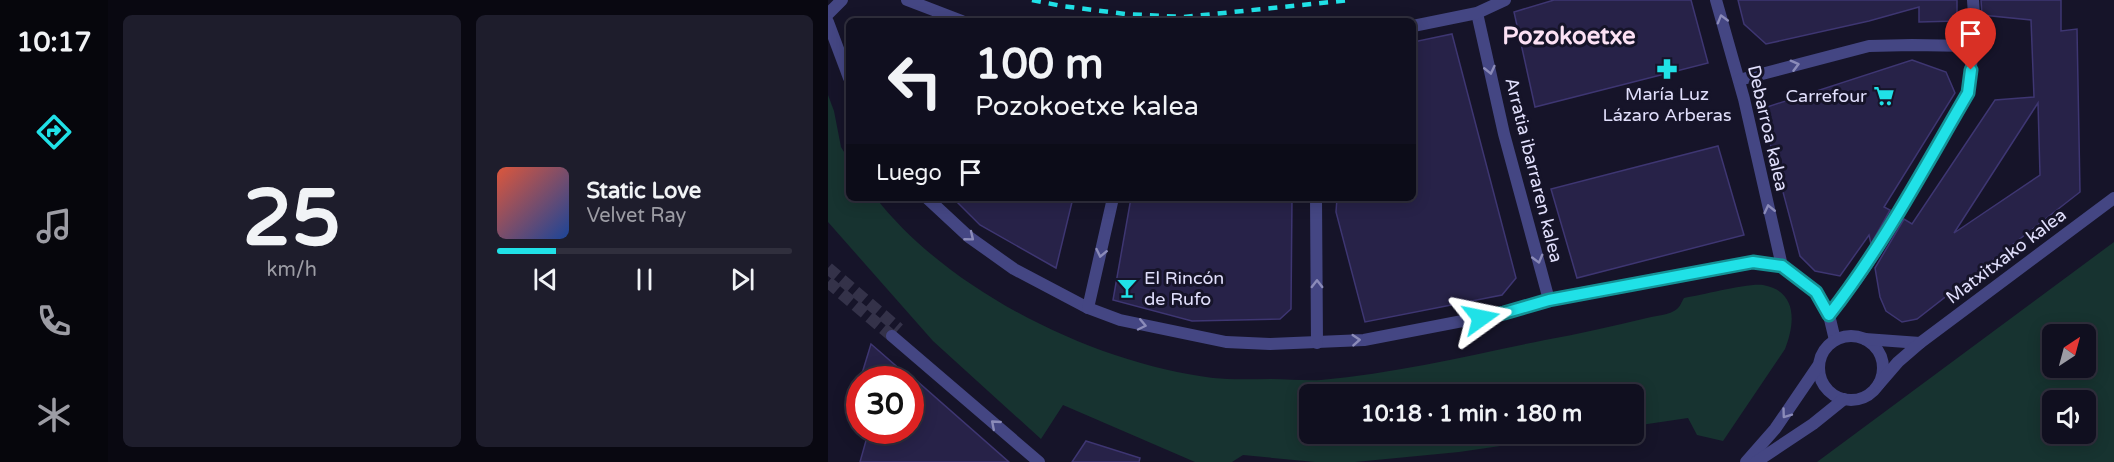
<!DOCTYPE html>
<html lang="es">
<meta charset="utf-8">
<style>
:root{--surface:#100f1f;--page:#1e1d2c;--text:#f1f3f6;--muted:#9c9ca4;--line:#302f3d;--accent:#20e1e7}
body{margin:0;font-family:"Varela Round",sans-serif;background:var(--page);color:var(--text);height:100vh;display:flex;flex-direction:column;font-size:22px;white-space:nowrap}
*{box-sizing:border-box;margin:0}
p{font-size:20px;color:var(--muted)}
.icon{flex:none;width:33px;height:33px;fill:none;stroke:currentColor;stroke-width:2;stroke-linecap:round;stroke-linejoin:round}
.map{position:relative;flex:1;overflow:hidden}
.panel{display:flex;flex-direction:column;gap:15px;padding:15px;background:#090811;width:720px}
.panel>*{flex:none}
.banner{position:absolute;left:18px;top:18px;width:570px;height:183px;border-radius:9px;box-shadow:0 3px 15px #0003,0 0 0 2px var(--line);background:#100f1f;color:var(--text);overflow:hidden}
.needle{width:39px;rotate:36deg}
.controls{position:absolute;left:1214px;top:324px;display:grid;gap:12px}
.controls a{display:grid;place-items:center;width:54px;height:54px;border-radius:9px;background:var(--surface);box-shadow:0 3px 15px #0003,0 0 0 2px var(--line);font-size:30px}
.speed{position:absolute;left:18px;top:366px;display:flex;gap:12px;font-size:30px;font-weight:700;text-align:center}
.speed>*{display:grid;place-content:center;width:78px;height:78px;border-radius:50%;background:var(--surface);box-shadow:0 3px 15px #0003,0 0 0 2px var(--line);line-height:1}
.speed .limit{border:9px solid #d22;background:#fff;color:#111}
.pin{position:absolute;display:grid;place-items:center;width:51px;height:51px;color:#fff;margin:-62px -26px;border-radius:50% 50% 50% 0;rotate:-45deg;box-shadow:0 0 6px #0007}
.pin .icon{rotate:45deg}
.me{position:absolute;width:66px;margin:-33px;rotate:78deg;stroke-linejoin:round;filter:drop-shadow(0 0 4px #0008)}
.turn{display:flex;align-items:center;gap:21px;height:126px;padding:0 30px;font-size:27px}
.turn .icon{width:78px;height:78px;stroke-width:2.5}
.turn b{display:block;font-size:42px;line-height:51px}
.then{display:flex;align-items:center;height:57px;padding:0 30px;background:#0003;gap:12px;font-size:22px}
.panel .widget{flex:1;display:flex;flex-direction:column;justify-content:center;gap:9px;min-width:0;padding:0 21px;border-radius:9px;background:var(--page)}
.panel .dial{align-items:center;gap:0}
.dial b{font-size:78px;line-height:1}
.song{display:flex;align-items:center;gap:18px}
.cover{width:72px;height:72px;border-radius:9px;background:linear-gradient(135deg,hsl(10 70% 55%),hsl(220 70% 35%))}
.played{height:6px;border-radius:3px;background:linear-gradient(90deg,var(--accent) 20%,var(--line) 20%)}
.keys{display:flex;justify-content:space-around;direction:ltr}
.panel .tiles{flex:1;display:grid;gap:15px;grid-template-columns:repeat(2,1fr)}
.trip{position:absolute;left:471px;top:384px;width:345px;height:60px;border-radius:9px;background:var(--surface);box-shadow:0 3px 15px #0003,0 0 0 2px var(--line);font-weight:700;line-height:60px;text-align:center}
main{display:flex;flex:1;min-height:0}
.tab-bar{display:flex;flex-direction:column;width:108px;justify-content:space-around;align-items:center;background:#06060c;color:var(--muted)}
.tab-bar .icon{width:42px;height:42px}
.tab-bar .active{color:var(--accent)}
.tab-bar b{font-size:27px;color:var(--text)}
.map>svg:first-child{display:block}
</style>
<main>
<nav class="tab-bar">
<b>10:17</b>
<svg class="icon active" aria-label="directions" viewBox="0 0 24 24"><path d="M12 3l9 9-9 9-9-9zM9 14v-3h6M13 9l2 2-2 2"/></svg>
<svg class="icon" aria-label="music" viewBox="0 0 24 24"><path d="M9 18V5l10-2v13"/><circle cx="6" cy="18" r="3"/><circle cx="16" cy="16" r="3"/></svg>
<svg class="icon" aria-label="phone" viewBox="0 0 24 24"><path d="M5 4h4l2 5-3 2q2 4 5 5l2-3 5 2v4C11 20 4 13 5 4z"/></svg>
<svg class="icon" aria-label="climate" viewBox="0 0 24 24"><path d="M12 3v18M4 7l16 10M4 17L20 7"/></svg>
</nav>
<section class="panel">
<div class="tiles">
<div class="widget dial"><b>25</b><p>km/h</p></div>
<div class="widget">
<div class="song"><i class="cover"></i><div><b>Static Love</b><p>Velvet Ray</p></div></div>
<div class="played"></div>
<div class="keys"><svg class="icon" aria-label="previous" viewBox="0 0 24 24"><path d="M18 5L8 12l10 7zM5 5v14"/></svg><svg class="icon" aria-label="pause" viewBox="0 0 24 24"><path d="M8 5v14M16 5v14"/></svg><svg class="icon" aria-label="next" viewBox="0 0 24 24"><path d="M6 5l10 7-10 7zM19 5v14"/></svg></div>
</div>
</div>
</section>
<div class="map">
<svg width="1286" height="462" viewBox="0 0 1286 462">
<rect width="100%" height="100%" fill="#161429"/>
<g fill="#173330" fill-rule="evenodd">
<path d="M0,95L6,111L13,147L21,160V198H48C121,292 268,364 385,378C404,380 424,379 443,379C460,379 477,381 493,380C569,373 643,355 717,340C751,334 785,326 819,318C827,316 842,315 849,309C852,307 854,301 856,298C875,295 919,283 935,285C970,291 967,324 957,349L895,441L869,435L860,418L806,426V394H482V434H756L631,452L527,462H487L415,455L404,462H367L235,405L213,439L105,341L0,222Z"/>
<path d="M1286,242V462H989ZM1224,334H1257V368H1224ZM1224,400H1257V434H1224Z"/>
</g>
<g fill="#272248" stroke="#3e3672" stroke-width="1.5" fill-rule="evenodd">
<path d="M726,0H863L880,63L707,107L686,12Z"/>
<path d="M910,0H1129V21L1091,22V7L1041,21L938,44L916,24Z"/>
<path d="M1153,0H1233V31L1249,29L1252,192L1089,319L1074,322L1058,311L1052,297L1047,268L1076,219L1084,224L1167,100L1206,97L1203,20L1154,15ZM1210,103L1212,175L1126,233L1206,109Z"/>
<path d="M624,34L688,278L674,295L537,322L508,212L509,198H585V42Z"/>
<path d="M1084,60L1118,72L1127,93L1056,207L1062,210L1043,244L1041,235L1012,276L987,271L972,256L933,109Z"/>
<path d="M890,146L916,235L749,278L723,189Z"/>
<path d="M125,198H245L228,268L152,225Z"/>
<path d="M303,198H464L463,309L452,319L364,321L285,300Z"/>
<path d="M43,344L82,378V375L181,462H32L41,430H82V380H32Z"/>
<path d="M258,441L312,458L311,462H244Z"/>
</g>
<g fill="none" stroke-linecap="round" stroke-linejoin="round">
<path stroke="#343249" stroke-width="12" stroke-dasharray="12 6" stroke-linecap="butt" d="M0,268L71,329"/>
<path stroke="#343249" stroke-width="12" stroke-dasharray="12 6" stroke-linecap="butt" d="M0,282L64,336"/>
<g stroke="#444683" stroke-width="12">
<path d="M79,0L134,21"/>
<path d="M888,0L916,99L954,266"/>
<path d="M649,13L676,134L721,300"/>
<path d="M0,14L14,0"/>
<path d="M0,22L21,78"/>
<path d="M585,26L649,13L677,0"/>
<path d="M911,80L1041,46L1084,45L1145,46"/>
<path d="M99,198L141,237L186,269L260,308L292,320L398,342L442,344L536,340L676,313L721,300L925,262L954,266L988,292L1001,315L1007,340"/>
<path d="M488,198L489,343"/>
<path d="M260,308L285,198"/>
<path d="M1001,315L1030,278L1048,251L1140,93L1147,30L1145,0"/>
<circle cx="1023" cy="368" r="32"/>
<path d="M64,336L211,462"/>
<path d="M1037,339L1092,343"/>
<path d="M1051,384L1070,362L1092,343L1286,198"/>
<path d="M918,462L947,429L990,366"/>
<path d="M928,462L985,424L1016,399"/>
</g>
<path stroke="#20e1e7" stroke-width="4.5" stroke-dasharray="9 8" stroke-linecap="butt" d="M204,0L234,6L297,14L356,17L523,0"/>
</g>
<defs><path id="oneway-chevron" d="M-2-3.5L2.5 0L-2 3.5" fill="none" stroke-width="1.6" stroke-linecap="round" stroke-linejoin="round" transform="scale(1.5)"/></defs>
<g stroke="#8b8bb9">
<use href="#oneway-chevron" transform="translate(894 19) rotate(-106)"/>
<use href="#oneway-chevron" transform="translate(967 65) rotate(-15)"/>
<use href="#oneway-chevron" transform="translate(662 70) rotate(77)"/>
<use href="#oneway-chevron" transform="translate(941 209) rotate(-103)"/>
<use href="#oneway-chevron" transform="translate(142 237) rotate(39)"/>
<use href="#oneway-chevron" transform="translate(273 253) rotate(102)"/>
<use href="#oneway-chevron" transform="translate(710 259) rotate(75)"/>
<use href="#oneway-chevron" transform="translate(489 284) rotate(-90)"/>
<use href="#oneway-chevron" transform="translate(314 325) rotate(12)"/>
<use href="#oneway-chevron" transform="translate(528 340) rotate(-4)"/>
<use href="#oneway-chevron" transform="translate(958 414) rotate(126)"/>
<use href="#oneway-chevron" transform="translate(167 424) rotate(-139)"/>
</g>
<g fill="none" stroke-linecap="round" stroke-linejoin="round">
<g stroke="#159296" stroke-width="15">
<path id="route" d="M653,318L676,313L721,300L925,262L954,266L988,292L1001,315C1055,246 1096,168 1140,93L1143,70"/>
</g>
<use href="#route" stroke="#20e1e7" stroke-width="10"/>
</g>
<defs>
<g id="pharmacy-bare" transform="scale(1.62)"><path d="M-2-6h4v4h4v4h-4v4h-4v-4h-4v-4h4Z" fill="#20e1e7" stroke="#161429" stroke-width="2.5" paint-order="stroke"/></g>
<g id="supermarket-bare" transform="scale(1.62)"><path d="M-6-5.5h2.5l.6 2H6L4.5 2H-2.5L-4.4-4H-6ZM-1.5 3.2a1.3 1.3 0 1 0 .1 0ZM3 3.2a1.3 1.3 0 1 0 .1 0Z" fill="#20e1e7" stroke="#161429" stroke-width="2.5" paint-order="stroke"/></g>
<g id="bar-bare" transform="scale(1.62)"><path d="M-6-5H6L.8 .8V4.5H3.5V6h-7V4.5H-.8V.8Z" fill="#20e1e7" stroke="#161429" stroke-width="2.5" paint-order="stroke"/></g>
</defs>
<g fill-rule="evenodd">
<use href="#pharmacy-bare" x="839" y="69"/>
<use href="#supermarket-bare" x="1056" y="96"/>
<use href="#bar-bare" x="299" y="288"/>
</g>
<g text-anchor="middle" stroke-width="6" stroke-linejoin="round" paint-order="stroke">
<g font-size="18" fill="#e1dffc" stroke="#161429">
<text x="839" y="100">María Luz<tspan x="839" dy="21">Lázaro Arberas</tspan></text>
<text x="1039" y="102" text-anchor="end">Carrefour</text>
<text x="316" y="284" text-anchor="start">El Rincón<tspan x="316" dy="21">de Rufo</tspan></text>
</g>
<g font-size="18" fill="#e1dffc" stroke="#161429">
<text transform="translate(940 128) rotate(77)" y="6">Debarroa kalea</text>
<text transform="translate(706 170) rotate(76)" y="6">Arratia ibarraren kalea</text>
<text transform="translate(1178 256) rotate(-37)" y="6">Matxitxako kalea</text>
</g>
<g font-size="24" font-weight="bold" fill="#fce1f4" stroke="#161429">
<text x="741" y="44">Pozokoetxe</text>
</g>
</g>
</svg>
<div class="controls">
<a><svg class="needle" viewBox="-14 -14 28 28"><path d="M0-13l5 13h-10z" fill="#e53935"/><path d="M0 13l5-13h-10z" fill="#9c9ca4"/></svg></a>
<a><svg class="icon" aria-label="sound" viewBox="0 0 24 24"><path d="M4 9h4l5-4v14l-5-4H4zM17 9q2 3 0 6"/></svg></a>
</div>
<div class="speed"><div class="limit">30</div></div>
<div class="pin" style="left:1143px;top:70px;background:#d93025"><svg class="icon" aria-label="arrive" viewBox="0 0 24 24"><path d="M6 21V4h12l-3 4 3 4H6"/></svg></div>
<svg class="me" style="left:653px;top:318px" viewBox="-20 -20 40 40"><path d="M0-17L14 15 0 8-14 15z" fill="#20e1e7" stroke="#fff" stroke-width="4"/></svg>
<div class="trip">10:18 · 1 min · 180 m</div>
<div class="banner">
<div class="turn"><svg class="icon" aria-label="left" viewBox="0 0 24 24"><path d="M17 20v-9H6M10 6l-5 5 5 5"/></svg><div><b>100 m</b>Pozokoetxe kalea</div></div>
<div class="then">Luego<svg class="icon" aria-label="arrive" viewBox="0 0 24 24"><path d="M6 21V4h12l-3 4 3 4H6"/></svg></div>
</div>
</div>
</main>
